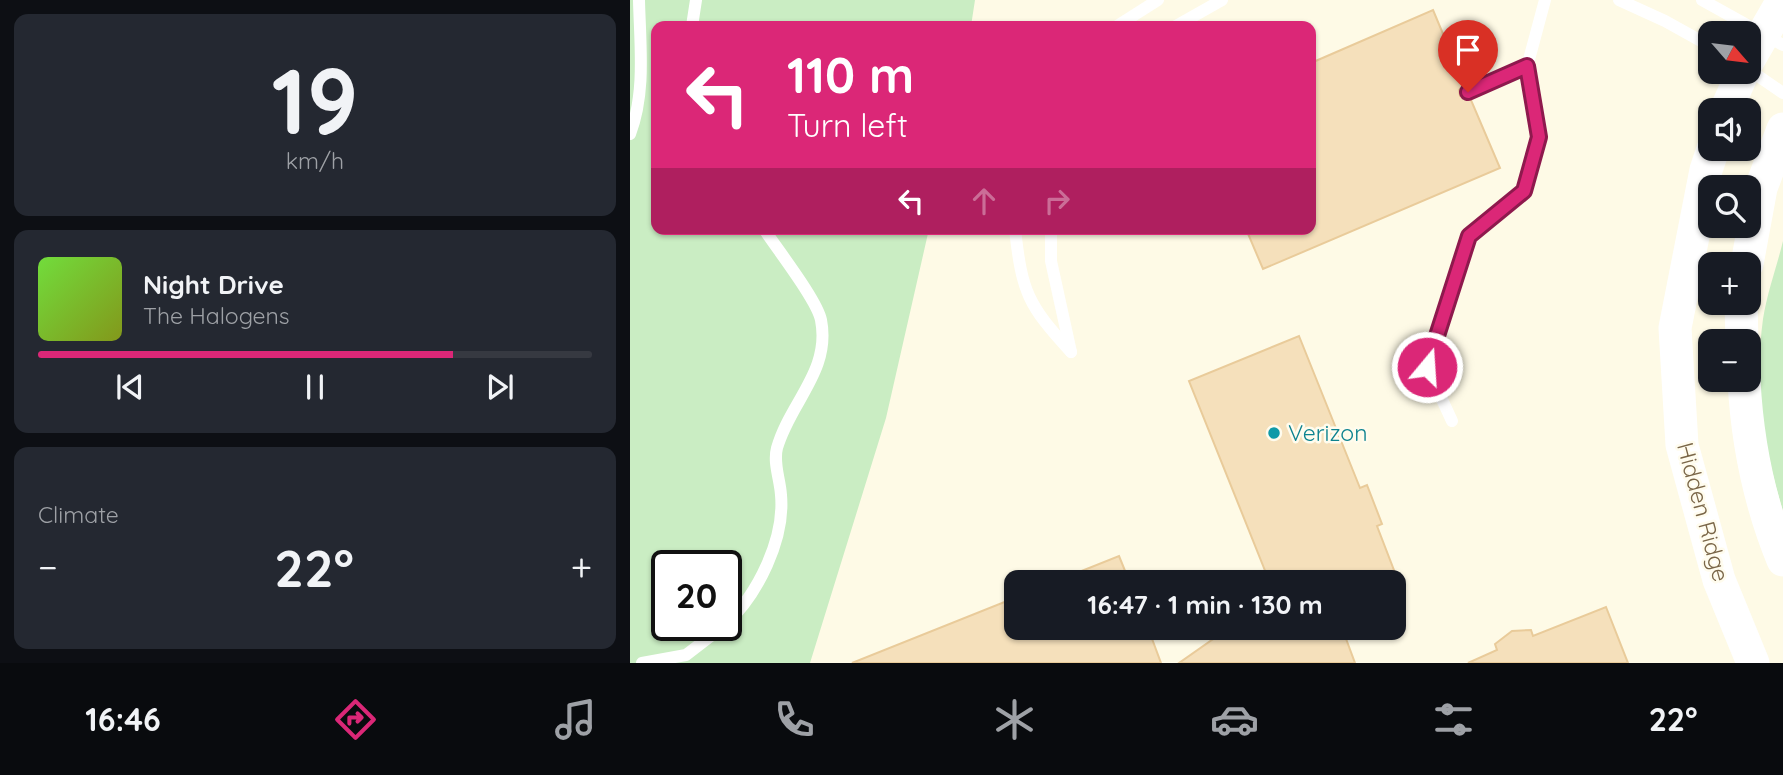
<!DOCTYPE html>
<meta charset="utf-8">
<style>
:root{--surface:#171b24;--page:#242831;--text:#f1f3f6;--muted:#9ea1a6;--line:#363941;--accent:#db2777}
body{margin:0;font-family:Quicksand,sans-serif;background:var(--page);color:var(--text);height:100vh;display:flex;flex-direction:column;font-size:26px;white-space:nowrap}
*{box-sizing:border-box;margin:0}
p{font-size:23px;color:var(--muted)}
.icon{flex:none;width:38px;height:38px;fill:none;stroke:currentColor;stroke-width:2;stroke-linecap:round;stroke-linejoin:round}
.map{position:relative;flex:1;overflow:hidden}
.drawer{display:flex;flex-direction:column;gap:14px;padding:14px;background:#0d0f14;width:630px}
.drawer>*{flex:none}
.top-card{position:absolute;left:21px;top:21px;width:665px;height:214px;border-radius:14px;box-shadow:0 2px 5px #0004;background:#db2777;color:#fff;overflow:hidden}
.needle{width:46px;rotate:118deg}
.tools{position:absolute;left:1068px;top:21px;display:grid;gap:14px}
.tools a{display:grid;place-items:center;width:63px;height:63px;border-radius:14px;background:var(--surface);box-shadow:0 2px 5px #0004;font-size:35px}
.speed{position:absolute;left:21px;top:550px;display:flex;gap:14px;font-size:35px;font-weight:700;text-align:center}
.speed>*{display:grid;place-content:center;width:91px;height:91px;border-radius:50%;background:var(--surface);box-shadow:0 2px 5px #0004;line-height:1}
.speed .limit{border:4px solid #111;border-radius:10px;background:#fff;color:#111}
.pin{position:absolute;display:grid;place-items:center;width:60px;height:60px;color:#fff;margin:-72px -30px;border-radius:50% 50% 50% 0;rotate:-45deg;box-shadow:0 0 7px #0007}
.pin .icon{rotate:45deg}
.me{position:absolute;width:77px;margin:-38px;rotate:18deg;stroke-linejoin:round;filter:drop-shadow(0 0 5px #0008)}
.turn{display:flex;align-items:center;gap:24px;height:147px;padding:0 21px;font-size:32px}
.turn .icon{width:91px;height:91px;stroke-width:2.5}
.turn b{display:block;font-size:49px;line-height:60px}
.lanes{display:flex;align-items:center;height:66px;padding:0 21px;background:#0003;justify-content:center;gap:35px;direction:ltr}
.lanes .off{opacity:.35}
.big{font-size:52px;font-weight:700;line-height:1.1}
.drawer .widget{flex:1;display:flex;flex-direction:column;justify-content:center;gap:10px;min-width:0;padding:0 24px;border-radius:14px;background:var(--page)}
.drawer .dial{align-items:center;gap:0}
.dial b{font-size:91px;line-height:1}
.song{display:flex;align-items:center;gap:21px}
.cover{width:84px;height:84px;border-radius:10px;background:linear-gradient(135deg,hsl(100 70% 55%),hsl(70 70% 35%))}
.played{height:7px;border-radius:4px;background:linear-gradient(90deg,var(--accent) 75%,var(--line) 75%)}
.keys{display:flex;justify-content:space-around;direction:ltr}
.heat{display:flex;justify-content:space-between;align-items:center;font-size:38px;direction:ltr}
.trip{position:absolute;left:374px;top:570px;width:402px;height:70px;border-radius:14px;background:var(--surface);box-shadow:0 2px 5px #0004;font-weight:700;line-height:70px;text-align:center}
.tabs{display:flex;height:112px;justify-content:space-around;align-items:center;background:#090b0e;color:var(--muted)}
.tabs .icon{width:49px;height:49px}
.tabs .selected{color:var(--accent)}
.tabs b{font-size:32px;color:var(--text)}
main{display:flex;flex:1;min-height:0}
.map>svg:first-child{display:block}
</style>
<main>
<section class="drawer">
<div class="widget dial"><b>19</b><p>km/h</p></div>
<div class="widget">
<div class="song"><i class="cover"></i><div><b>Night Drive</b><p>The Halogens</p></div></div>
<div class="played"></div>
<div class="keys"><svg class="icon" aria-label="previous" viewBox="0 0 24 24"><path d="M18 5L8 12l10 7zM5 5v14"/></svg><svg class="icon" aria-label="pause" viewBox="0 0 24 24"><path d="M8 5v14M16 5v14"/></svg><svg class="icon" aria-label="next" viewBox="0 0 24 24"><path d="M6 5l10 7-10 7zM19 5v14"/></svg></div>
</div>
<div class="widget"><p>Climate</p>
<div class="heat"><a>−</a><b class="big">22°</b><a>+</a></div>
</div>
</section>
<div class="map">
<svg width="1153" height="663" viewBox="0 0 1153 663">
<rect width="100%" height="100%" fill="#fefae6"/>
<g fill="#caedc3" fill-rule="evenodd">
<path d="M0,0H345L341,26H26V229H299L256,418L180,663H0ZM37,565H96V625H37Z"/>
<path d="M1153,241V511C1134,450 1124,384 1133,319C1137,293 1147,266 1153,241Z"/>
</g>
<g fill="#f5e0bb" stroke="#e9cb9a" stroke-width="2">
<path d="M803,10L834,84L829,90L830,96L841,100L870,168L633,269L616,229H681V63Z"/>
<path d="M669,336L730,488L737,485L752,524L747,526L767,578L756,583H640L559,381Z"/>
<path d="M489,556L500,583H424V582Z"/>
<path d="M387,597V628H518L531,663H222Z"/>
<path d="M976,607L998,663H838L867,650L865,644L882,631L901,630L903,636Z"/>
<path d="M612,628H712L725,663H549L589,635Z"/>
</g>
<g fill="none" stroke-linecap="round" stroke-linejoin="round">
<g stroke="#fff" stroke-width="12">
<path d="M989,0L1035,21L1080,46"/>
<path d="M1072,0L1153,45"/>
<path d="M62,26L66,0"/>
<path d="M487,26L528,0"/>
<path d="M546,26L592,0"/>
<path d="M1118,69L1153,93"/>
<path d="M838,92L897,67"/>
<path d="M0,134C16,92 10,45 9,0"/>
<path d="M385,229C392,293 398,305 441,352"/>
<path d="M421,229V261L441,352"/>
<path d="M822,421L797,367L839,236L895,191L909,137L897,67L915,0"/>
<path d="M96,624C128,594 155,539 151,495C150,479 143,463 147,448C160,402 201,371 191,320C187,300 147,249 134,229"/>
<path d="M12,663L56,655L95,625"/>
</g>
<g stroke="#fff" stroke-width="33">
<path d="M1118,61L1153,0"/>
<path d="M1096,110L1113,72"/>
<path d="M1083,149L1076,170L1045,328L1052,445L1089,580L1123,663"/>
<path d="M1117,264L1131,188L1153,129"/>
<path d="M1111,303L1112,341"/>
<path d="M1114,380C1117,440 1130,504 1153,560"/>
</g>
</g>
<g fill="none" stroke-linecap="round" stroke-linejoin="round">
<g stroke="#8e194d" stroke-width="18">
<path id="route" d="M797,367L839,236L894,191L909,137L897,66L838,92"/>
</g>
<use href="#route" stroke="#db2777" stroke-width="12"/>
</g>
<circle fill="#0f9aa8" stroke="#fffcee" stroke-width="2.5" cx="644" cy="433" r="7"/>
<g text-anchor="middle" stroke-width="5" stroke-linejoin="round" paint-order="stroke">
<g font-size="23" fill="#0d838f" stroke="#fffcee" text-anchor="start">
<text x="658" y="441">Verizon</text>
</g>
<g font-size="23" fill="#7a6648" stroke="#fffcee">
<text transform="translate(1073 512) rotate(75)" y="8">Hidden Ridge</text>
</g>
</g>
</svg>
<div class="tools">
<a><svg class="needle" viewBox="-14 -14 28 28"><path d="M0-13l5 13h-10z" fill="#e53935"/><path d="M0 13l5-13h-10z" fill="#9ea1a6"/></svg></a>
<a><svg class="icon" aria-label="sound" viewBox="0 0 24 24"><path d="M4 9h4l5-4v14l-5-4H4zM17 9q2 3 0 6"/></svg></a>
<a><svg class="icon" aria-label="search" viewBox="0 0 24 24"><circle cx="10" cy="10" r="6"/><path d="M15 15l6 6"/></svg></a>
<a>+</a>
<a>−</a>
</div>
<div class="speed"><div class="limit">20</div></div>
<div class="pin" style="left:838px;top:92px;background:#d93025"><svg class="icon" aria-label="arrive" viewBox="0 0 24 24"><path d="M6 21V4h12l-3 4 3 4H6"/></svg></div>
<svg class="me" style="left:797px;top:367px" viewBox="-20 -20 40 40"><circle r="17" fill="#db2777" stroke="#fff" stroke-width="3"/><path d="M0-11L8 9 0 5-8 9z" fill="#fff"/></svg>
<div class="trip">16:47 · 1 min · 130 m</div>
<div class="top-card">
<div class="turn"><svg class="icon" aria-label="left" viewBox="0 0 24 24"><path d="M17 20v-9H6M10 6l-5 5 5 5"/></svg><div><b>110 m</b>Turn left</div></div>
<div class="lanes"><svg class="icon" aria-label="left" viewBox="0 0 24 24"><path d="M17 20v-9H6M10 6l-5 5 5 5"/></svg><svg class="icon off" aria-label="ahead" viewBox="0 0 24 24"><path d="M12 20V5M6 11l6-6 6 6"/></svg><svg class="icon off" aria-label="right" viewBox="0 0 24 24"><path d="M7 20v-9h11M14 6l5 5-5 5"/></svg></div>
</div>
</div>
</main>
<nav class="tabs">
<b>16:46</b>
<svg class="icon selected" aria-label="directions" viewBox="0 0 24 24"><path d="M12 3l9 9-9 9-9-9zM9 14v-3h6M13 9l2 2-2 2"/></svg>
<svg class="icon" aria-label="music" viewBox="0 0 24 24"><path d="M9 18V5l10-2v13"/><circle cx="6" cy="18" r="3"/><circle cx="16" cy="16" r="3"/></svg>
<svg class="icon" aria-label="phone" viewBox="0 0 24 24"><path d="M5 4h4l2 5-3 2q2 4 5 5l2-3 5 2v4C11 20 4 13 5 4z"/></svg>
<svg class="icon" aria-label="climate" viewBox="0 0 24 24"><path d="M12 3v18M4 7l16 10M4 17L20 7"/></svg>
<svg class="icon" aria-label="car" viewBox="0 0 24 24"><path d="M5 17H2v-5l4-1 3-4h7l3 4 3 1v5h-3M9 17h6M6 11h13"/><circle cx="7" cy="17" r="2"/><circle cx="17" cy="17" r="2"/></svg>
<svg class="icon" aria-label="filters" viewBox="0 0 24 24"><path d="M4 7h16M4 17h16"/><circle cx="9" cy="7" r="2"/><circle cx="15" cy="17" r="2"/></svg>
<b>22°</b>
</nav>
